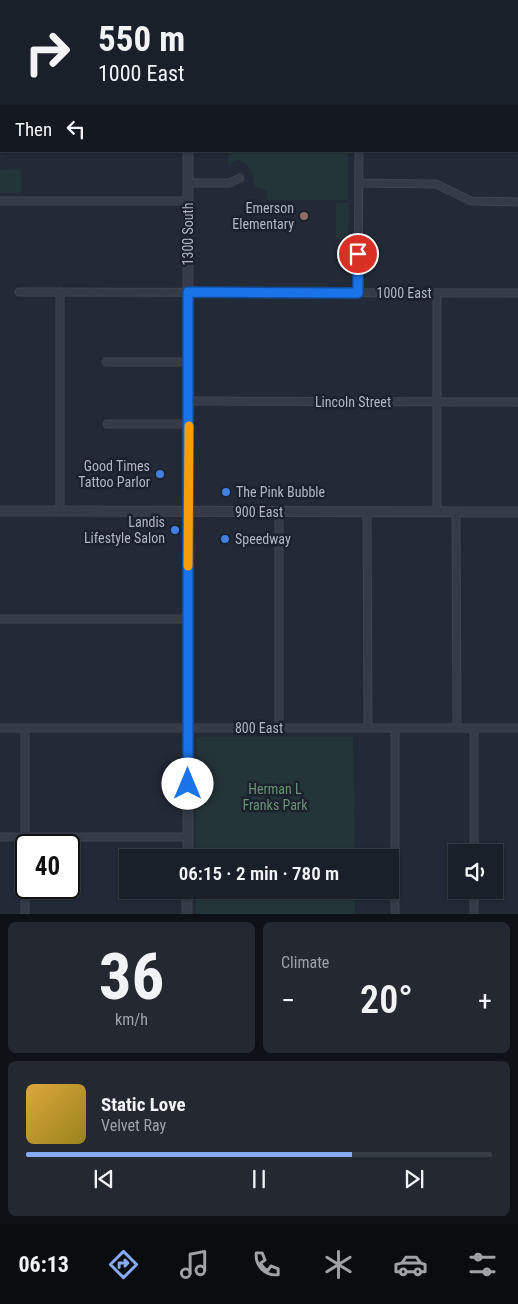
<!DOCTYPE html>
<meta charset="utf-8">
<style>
:root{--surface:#1a2029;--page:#232831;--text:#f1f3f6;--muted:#9fa3a8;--line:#383e46;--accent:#86aaf3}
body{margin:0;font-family:"Roboto Condensed",sans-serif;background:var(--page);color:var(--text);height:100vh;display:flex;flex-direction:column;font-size:19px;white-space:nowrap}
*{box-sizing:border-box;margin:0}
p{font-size:16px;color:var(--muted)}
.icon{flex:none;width:28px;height:28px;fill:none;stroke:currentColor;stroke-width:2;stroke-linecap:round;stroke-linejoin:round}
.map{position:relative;height:914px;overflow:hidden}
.side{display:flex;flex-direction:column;gap:8px;padding:8px;background:#0e1217;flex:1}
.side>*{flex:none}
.guide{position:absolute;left:0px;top:0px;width:519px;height:152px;box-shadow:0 1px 4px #0004,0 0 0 1px var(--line);background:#1a2029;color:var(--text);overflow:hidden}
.controls{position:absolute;left:448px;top:844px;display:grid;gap:10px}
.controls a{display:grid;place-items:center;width:55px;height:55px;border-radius:0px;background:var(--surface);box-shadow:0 1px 4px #0004,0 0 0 1px var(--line);font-size:25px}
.speed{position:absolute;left:15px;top:834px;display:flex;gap:10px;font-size:25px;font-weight:700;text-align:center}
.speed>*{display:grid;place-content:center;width:65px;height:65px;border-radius:50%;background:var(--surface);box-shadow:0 1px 4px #0004,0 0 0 1px var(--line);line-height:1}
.speed .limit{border:2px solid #111;border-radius:8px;background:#fff;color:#111}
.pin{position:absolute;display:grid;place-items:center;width:42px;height:42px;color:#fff;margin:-21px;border:2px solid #fff;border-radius:50%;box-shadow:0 1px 5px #0007}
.me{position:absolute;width:55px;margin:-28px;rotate:0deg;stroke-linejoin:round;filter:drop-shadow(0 0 4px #0008)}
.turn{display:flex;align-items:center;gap:18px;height:105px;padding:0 15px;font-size:22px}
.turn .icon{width:65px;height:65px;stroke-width:2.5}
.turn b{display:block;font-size:35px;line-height:42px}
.then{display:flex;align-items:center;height:48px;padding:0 15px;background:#0003;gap:10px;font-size:19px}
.big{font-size:38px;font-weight:600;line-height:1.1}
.side .tile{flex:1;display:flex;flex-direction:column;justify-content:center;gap:8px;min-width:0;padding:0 18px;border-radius:8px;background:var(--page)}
.side .dial{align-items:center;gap:0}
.dial b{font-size:65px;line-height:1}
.song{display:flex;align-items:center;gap:15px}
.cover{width:60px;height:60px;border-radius:8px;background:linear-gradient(135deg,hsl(40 70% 55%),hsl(50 70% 35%))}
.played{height:5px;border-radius:2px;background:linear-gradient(90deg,var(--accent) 70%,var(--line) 70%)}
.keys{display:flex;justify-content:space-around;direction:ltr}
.heat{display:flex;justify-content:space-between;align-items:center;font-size:28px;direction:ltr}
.side .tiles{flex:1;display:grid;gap:8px;grid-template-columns:1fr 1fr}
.tile:last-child{grid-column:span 2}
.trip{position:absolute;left:119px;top:849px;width:280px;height:50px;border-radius:0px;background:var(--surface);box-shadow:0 1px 4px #0004,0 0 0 1px var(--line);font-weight:600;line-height:50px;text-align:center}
.tab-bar{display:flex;height:80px;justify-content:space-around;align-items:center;background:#0a0d10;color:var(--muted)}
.tab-bar .icon{width:35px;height:35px}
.tab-bar .current{color:var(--accent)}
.tab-bar b{font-size:22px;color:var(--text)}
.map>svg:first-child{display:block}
</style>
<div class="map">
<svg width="518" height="914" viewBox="0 0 518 914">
<rect width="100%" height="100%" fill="#222a37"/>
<g fill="#243539">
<path d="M229,151H348V200H268L267,190L254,187C254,174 252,166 239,160L228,165Z"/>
<path d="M21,169V193H0V170Z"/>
<path d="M336,203H349L348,239H336Z"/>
<path d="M198,737H353L355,857H196V739Z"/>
<rect x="196" y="890" width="159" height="24"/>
</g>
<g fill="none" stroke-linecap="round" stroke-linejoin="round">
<g stroke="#3e4551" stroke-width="9">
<g id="minor">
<path d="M80,0V1"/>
<path d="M283,1V0"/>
<path d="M359,1V0"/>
<path d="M450,1V0"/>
<path d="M188,183H229L240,178"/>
<path d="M359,183L436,184L471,201L518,202"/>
<path d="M0,201H188"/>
<path d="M19,292L518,293"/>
<path d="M358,293L359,151"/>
<path d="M437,293V512"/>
<path d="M106,362H189"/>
<path d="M189,401L518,402"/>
<path d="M107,424H189"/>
<path d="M60,511V292"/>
<path d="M279,512V728"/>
<path d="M367,512L368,728"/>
<path d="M456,512L457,728"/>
<path d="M0,619H188"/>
<path d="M0,728H518"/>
<path d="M25,728V914"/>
<path d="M395,728V914"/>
<path d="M474,728V852"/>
<path d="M0,837H188"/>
<path d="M474,890V914"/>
</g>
</g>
<g stroke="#3e4551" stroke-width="11">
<g id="tertiary">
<path d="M188,0V1"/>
<path d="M0,74H1"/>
<path d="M188,151V858"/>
<path d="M0,511L518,512"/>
<path d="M187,914V890"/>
</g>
</g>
<use href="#minor" stroke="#353c48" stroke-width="7"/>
<use href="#tertiary" stroke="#353c48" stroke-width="9"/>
</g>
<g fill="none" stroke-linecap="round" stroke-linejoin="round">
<g stroke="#114b97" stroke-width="12">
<path id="route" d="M188,784V292L358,293V254"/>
</g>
<use href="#route" stroke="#1a73e8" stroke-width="9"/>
<path stroke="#f59e0b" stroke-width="9" d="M188,566L189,426"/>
</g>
<circle fill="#8d6e63" stroke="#1b212d" stroke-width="2" cx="304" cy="216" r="5"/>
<g fill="#3f7fe0" stroke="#1b212d" stroke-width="2">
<circle cx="160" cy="474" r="5"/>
<circle cx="226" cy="492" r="5"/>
<circle cx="175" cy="530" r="5"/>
<circle cx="225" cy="539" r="5"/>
</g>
<g text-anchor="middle" stroke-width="5" stroke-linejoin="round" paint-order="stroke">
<g font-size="14" fill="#b0b7c4" stroke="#1b212d" text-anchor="end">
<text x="294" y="213">Emerson<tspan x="294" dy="16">Elementary</tspan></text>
<text x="150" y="471">Good Times<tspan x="150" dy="16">Tattoo Parlor</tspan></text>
<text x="236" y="497" text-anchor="start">The Pink Bubble</text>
<text x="165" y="527">Landis<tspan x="165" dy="16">Lifestyle Salon</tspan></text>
<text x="235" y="544" text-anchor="start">Speedway</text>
</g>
<g font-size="14" fill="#b0b7c4" stroke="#1b212d">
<text transform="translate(188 234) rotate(-90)" y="5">1300 South</text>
<text x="404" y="298">1000 East</text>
<text x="353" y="407">Lincoln Street</text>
<text x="259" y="517">900 East</text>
<text x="259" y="733">800 East</text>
</g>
<g font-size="14" fill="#689474" stroke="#1b212d">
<text x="275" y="794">Herman L<tspan x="275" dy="16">Franks Park</tspan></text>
</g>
</g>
</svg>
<div class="controls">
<a><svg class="icon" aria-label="sound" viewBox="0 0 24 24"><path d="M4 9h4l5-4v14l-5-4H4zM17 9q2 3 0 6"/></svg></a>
</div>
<div class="speed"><div class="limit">40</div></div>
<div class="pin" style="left:358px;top:254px;background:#d93025"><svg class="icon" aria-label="arrive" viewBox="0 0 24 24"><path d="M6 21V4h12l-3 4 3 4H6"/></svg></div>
<svg class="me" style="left:188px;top:784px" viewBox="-20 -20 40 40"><circle r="19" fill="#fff"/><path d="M0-13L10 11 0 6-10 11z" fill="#1a73e8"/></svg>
<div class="trip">06:15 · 2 min · 780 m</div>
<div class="guide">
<div class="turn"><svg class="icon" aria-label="right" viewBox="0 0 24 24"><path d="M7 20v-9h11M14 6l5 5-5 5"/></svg><div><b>550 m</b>1000 East</div></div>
<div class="then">Then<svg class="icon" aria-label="left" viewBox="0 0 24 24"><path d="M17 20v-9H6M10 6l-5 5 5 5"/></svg></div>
</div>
</div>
<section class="side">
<div class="tiles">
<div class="tile dial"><b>36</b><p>km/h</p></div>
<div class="tile"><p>Climate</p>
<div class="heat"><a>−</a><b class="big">20°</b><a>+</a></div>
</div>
<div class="tile">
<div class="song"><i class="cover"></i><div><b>Static Love</b><p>Velvet Ray</p></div></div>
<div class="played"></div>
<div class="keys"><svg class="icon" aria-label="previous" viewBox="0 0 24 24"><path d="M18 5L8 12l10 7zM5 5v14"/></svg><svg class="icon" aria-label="pause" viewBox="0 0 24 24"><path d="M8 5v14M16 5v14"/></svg><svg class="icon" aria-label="next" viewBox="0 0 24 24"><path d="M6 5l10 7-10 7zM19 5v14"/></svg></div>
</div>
</div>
</section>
<nav class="tab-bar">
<b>06:13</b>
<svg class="icon current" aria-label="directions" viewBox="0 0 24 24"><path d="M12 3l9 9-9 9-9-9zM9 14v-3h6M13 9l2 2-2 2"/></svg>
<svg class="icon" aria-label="music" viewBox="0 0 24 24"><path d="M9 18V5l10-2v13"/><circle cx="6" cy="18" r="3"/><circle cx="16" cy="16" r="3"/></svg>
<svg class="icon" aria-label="phone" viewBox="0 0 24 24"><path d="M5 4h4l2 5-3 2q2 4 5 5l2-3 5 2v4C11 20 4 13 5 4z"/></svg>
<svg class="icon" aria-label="climate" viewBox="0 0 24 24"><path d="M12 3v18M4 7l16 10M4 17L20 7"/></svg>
<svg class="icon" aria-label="car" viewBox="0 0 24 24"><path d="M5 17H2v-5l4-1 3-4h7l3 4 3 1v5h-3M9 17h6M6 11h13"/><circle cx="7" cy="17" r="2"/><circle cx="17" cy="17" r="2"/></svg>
<svg class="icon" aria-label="filters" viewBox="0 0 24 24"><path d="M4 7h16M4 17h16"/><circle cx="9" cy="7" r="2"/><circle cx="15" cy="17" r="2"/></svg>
</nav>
